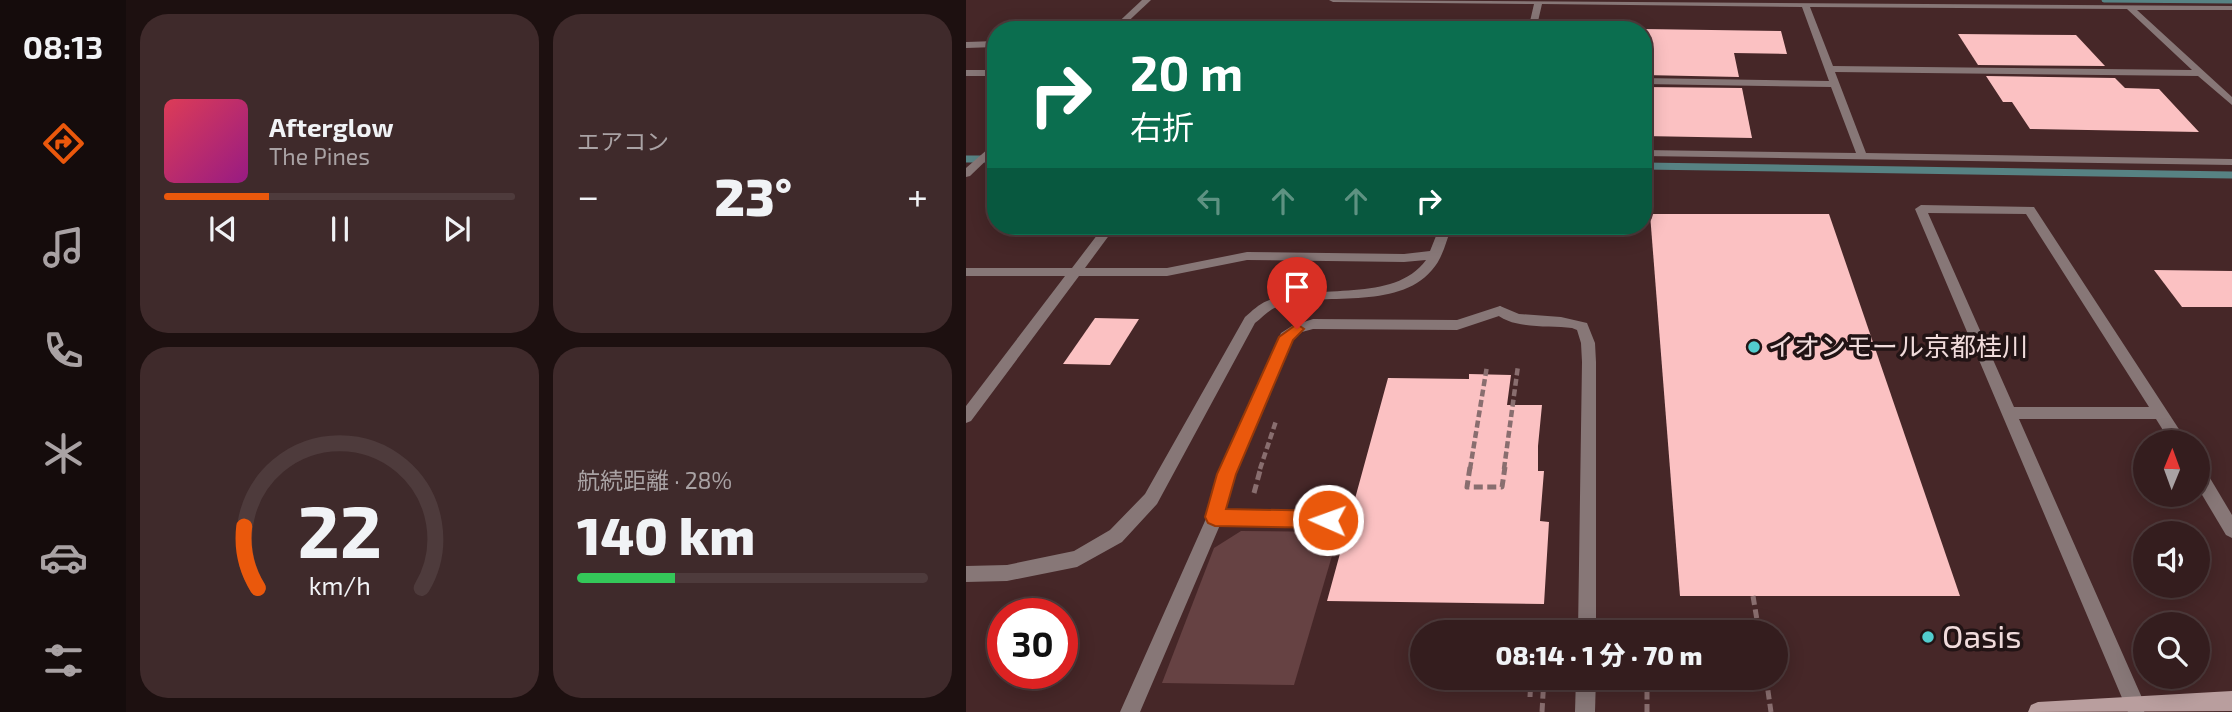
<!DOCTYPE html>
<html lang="ja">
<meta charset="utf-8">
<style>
:root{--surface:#341d1e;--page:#3f2a2b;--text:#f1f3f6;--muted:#a9a2a4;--line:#4e3b3c;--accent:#ea580c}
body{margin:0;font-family:"Exo 2","Noto Sans JP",sans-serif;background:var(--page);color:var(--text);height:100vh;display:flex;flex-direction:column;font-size:26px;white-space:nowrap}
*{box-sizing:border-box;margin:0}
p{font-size:23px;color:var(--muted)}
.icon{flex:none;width:38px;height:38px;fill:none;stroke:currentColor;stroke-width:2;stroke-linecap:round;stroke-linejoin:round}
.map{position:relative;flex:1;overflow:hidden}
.sheet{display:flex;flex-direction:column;gap:14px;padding:14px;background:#1d1010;width:840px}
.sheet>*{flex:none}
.guide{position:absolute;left:21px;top:21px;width:665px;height:214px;border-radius:28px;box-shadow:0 4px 18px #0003,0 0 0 2px var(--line);background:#0b6e4f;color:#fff;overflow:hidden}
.needle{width:46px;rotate:1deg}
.controls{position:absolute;left:1167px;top:430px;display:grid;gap:14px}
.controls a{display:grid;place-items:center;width:77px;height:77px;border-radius:50%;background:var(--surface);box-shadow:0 4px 18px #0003,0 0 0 2px var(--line);font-size:35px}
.speed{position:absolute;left:21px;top:598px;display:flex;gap:14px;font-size:35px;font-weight:700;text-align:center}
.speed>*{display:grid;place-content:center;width:91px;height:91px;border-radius:50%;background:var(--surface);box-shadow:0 4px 18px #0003,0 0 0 2px var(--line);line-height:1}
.speed .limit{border:10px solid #d22;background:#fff;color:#111}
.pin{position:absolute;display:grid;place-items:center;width:60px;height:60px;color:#fff;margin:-72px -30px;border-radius:50% 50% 50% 0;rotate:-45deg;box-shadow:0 0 7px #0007}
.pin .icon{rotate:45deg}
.me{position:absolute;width:77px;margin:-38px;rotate:272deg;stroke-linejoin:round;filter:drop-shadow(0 0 5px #0008)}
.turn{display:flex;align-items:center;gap:24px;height:147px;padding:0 28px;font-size:32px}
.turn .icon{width:91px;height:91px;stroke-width:2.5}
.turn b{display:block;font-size:49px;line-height:60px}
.lanes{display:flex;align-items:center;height:66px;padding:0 28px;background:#0003;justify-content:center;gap:35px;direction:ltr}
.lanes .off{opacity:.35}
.big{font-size:52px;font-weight:800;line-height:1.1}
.sheet .widget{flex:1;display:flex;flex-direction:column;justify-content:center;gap:10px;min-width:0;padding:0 24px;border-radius:28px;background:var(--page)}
.sheet .dial{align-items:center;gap:0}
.dial svg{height:182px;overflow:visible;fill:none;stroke:var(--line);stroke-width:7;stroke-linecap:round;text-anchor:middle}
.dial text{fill:var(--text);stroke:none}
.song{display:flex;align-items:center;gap:21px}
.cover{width:84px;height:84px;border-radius:10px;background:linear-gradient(135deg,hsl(350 70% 55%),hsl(310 70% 35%))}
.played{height:7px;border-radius:4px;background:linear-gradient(90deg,var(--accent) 30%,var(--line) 30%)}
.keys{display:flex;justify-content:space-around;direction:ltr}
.heat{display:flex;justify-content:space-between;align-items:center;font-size:38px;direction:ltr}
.charge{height:10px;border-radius:5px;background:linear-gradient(90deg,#34c759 28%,var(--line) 0)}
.sheet .tiles{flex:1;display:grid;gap:14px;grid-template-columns:repeat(2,1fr)}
.trip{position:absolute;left:444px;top:620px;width:378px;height:70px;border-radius:35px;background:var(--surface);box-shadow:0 4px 18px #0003,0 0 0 2px var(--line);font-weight:800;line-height:70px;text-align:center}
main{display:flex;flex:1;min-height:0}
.tab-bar{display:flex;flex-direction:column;width:126px;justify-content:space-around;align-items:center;background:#150c0c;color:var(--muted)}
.tab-bar .icon{width:49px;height:49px}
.tab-bar .active{color:var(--accent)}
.tab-bar b{font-size:32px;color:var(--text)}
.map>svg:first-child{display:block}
</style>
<main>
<nav class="tab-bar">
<b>08:13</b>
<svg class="icon active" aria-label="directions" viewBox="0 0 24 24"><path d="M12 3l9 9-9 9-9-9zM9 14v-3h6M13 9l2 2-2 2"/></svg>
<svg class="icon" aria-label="music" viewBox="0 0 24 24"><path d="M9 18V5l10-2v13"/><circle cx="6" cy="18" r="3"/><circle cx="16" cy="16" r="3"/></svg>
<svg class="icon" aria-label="phone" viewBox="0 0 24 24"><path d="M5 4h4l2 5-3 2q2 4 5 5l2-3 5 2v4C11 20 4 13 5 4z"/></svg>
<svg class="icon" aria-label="climate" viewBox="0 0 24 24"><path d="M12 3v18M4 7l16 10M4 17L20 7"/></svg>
<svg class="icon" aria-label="car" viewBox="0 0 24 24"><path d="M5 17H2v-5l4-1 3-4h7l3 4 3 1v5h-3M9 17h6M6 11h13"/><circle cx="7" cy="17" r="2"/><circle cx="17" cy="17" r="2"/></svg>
<svg class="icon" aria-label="filters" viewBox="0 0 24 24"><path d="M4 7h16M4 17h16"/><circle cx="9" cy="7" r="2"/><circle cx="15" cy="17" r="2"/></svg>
</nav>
<section class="sheet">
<div class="tiles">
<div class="widget">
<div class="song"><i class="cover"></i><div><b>Afterglow</b><p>The Pines</p></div></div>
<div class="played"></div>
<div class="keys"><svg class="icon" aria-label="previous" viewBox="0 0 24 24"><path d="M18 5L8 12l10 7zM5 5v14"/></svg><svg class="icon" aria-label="pause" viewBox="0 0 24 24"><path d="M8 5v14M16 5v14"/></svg><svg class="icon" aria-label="next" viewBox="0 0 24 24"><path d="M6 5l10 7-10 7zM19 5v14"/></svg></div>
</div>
<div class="widget"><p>エアコン</p>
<div class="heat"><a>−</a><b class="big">23°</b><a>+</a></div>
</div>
<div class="widget dial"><svg viewBox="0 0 100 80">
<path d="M14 69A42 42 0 1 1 86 69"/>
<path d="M14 69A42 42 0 0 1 8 42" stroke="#ea580c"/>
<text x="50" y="56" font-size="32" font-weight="700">22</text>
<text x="50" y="72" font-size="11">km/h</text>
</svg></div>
<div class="widget"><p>航続距離 · 28%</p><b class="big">140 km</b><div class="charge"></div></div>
</div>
</section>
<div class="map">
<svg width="1266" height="712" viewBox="0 0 1266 712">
<rect width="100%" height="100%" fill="#462728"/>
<path fill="#664243" d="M275,531L373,532L328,685L196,683L248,548Z"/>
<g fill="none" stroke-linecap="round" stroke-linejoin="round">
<path stroke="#578283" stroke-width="5" d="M1138,0L1266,1"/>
<g stroke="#578283" stroke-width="7">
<path d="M0,159H30"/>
<path d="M677,166L1266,175"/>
</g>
</g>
<g fill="#fbc1c2">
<path d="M677,29L815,31L821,54L768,53L773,77L677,75Z"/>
<path d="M992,34L1110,35L1139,66L1012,65Z"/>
<path d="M1020,76L1149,78L1159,88L1193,89L1233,132L1064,129L1046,102H1037Z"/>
<path d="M677,87L776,88L786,138L677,136Z"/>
<path d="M684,214H863L994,596H714Z"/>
<path d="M1188,270L1266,271V307H1216Z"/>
<path d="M129,318L173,319L144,365L97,364Z"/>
<path d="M503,374L545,375L541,405H576L572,446V471H578L574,521L583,522L578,604L361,601L422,378L503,379Z"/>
</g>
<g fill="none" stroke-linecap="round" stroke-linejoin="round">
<g stroke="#896e6f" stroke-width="4.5" stroke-dasharray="7 3.5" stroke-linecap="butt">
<path d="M294,469L310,421"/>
<path d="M504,469L521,366"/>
<path d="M538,469L552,366"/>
</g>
<g stroke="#896e6f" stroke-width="5" stroke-dasharray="9 4.5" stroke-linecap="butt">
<path d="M504,467L501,487H536L539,467"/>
<path d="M288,493L295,467"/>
<path d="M787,596L793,632"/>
<path d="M681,677V712"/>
<path d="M800,677L805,712"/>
<path d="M501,680L517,677"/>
<path d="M564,697L565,677"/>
<path d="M576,712L578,677"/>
</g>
<g fill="#877777" fill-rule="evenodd">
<path d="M176,0H185L153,30H144Z"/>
<path d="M363,0L1266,6V10H1171L1266,97V105L1232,76L869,72L900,153L1266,159V165L677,156V150L890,153L865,87L677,84V78L863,81L836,7L576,4L570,30H562L568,4L367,2ZM844,7L1161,9L1226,70L867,66Z"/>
<path d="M30,41V47L0,48V42Z"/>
<rect x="0" y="70" width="30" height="6"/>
<path d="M30,142V151L4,176L0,177V168Z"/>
<path d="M138,226H150L119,268H201L281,252L438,254L464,251L474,226H486C480,241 477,258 466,270C430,312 357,290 311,307C302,310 296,318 289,323L191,504L156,542L111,567L41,581L0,582V566L41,565L108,551L144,530L179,494L279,317C286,311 293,304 301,301C349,282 427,305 460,260L438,262L281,260L201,276H113L5,421L0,423V406L99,276H0V268H106Z"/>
<path d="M534,306L541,311L539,314L491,330L347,329L336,332L326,340L268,474L257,517L255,522L249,525L243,522L241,517L252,474L315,333L326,326L347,319L491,320Z"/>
</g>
<g fill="#877777" fill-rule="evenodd">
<path d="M955,205L1068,207L1222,443H1205L1190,419H1053L1177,700L1180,707L1178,712H1162L949,209ZM962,213L1060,214L1183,407H1048Z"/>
<path d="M534,306L553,314L595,317L621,323L629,343L630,362V632H612L616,362L615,343L611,330L606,328C582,325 544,330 527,311Z"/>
<path d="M1232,466L1238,468L1266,515V538L1260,535L1232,488Z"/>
<path d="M249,509L362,512L368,515L370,520L368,525L362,528L254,525L174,712H154L243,512Z"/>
<path d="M610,677H630L629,712H609Z"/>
</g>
<path fill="#b99e9e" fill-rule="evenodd" d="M1266,691V711L1062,712L1065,705L1072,702Z"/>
</g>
<path fill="#ea580c" stroke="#983908" stroke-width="2" d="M331,324L338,329L327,340L270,474L260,509L362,511L369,514L372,520L369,526L362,528L249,526L242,523L239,517L251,474L313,337Z"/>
<g fill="#52cdce" stroke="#221415" stroke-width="2.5">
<circle cx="788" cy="347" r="7"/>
<circle cx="962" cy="637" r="7"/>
</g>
<g text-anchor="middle" stroke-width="7" stroke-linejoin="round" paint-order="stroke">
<g font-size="26" fill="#f0dbdb" stroke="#221415" text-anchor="start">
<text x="802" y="356">イオンモール京都桂川</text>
</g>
<g font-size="32" fill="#f0dbdb" stroke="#221415" text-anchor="start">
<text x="976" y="648">Oasis</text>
</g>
</g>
</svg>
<div class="controls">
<a><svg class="needle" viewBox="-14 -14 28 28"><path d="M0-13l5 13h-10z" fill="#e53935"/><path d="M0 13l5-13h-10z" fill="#a9a2a4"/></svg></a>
<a><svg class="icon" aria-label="sound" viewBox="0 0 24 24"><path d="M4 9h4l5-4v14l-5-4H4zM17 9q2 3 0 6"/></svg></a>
<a><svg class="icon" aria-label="search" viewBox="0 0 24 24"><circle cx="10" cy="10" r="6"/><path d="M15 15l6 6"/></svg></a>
</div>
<div class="speed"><div class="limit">30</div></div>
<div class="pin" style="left:331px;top:329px;background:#d93025"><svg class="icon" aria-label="arrive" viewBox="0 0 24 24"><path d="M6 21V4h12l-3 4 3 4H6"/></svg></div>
<svg class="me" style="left:362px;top:520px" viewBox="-20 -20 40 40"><circle r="17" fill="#ea580c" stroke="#fff" stroke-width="3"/><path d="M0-11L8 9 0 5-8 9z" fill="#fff"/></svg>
<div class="trip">08:14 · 1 分 · 70 m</div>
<div class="guide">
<div class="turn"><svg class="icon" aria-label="right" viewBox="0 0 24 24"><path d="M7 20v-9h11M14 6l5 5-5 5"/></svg><div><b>20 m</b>右折</div></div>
<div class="lanes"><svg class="icon off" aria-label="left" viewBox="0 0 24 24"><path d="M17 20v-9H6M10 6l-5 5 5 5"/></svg><svg class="icon off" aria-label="ahead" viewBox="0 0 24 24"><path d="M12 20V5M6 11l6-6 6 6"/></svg><svg class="icon off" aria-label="ahead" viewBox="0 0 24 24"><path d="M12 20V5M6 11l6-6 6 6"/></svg><svg class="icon" aria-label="right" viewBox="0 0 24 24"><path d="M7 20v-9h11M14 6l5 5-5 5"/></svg></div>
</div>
</div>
</main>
